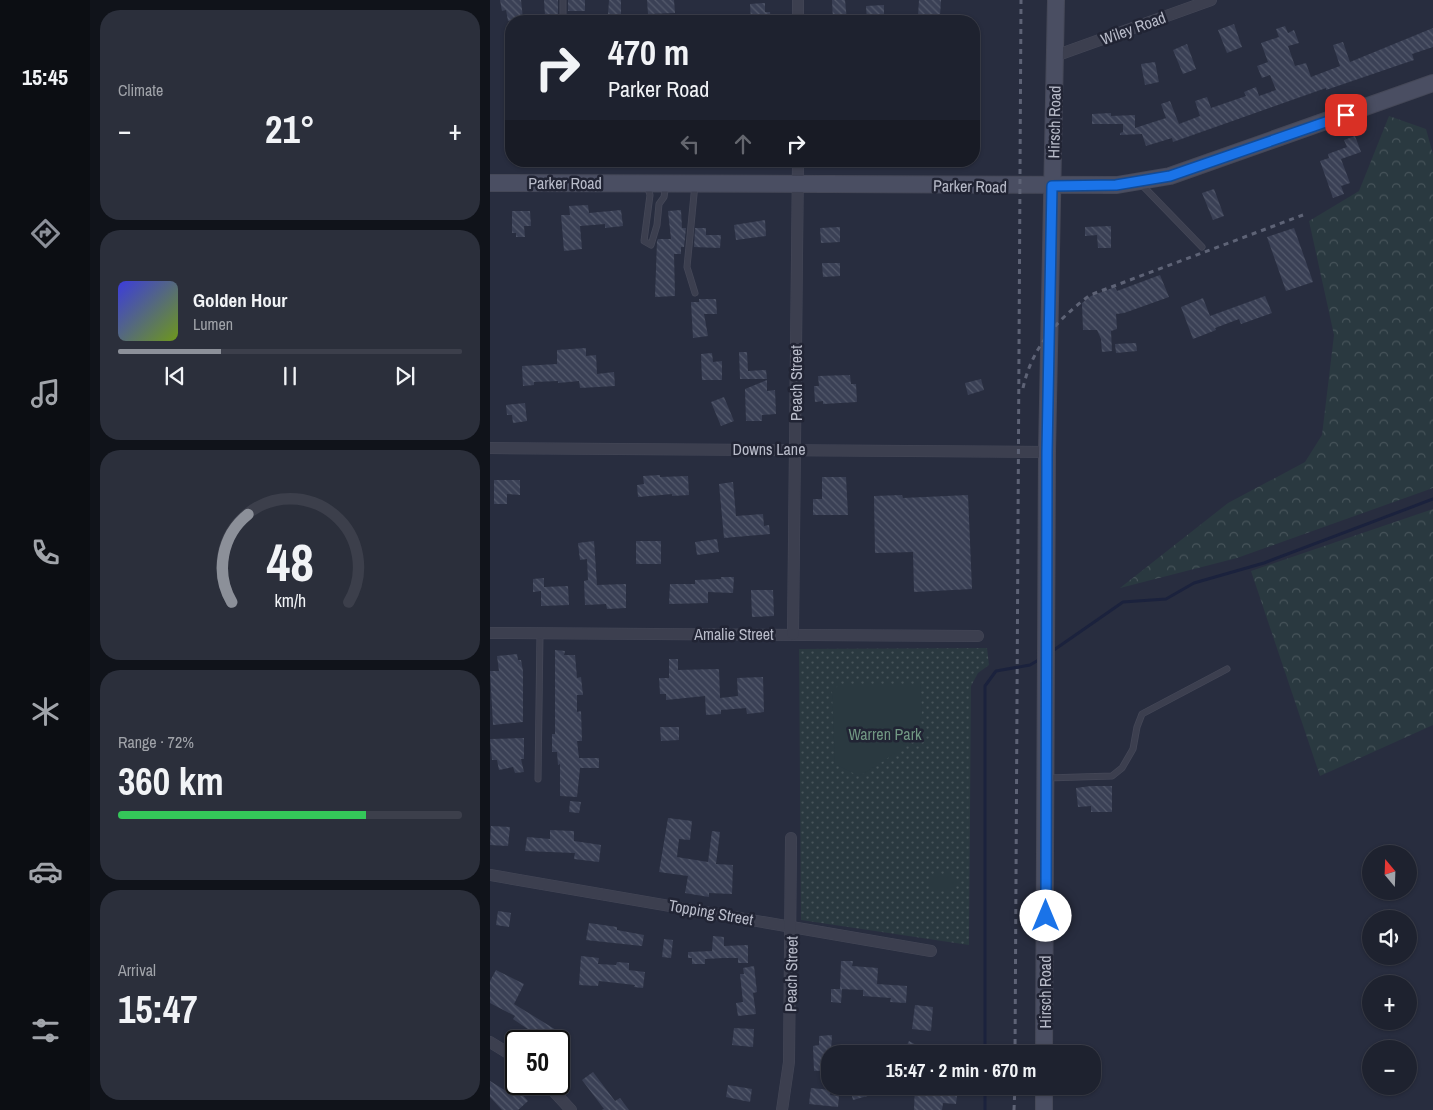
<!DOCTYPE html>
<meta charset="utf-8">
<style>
:root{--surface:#1e222f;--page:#2b2f3b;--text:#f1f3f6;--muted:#a1a4aa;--line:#3c3f4b;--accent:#8c9099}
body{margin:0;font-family:"Archivo Narrow",sans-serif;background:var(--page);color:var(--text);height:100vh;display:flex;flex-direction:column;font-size:19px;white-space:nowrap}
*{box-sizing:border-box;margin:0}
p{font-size:16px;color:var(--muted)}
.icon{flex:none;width:28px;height:28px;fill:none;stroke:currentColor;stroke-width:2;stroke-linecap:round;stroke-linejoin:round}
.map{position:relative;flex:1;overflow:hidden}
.details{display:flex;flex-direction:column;gap:10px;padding:10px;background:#10131a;width:400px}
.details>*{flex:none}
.hud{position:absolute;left:15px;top:15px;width:475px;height:152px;border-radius:20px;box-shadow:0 1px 4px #0004,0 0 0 1px var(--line);background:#1e222f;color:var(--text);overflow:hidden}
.needle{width:32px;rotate:341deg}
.tools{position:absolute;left:872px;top:845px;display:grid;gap:10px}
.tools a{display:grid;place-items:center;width:55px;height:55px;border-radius:50%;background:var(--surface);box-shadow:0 1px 4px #0004,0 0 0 1px var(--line);font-size:25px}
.speed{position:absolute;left:15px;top:1030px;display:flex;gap:10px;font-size:25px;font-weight:700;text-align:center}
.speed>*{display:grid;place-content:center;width:65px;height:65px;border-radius:50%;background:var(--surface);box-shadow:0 1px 4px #0004,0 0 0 1px var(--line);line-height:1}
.speed .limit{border:2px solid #111;border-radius:8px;background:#fff;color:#111}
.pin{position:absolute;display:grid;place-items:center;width:42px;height:42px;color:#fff;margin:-21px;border-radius:10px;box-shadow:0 2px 8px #0006}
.me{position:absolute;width:55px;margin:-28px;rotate:0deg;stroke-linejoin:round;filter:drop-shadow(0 0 4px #0008)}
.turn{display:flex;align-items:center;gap:18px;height:105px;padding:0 20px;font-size:22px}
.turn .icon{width:65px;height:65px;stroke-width:2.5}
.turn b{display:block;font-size:35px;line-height:42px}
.lanes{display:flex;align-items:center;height:48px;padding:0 20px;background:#0003;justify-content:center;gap:25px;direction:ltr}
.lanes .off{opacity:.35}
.big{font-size:38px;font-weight:800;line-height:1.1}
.details .widget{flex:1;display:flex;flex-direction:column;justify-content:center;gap:8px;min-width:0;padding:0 18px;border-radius:20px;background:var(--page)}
.details .dial{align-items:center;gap:0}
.dial svg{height:130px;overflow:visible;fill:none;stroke:var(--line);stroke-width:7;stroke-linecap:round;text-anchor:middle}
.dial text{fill:var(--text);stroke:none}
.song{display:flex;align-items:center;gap:15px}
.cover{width:60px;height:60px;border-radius:8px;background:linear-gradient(135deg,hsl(240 70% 55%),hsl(80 70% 35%))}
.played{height:5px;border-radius:2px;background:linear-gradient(90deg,var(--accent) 30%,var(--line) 30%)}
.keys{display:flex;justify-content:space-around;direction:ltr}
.heat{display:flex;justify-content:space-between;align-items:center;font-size:28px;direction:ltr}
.charge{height:8px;border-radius:4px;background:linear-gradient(90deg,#34c759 72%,var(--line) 0)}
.trip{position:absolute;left:331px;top:1045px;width:280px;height:50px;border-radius:20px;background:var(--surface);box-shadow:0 1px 4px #0004,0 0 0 1px var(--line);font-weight:800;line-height:50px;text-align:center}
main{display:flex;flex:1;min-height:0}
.tabs{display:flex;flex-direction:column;width:90px;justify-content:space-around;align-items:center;background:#0c0e13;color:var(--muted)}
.tabs .icon{width:35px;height:35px}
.tabs .on{color:var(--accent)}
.tabs b{font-size:22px;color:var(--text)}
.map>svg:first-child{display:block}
</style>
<main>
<nav class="tabs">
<b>15:45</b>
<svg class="icon on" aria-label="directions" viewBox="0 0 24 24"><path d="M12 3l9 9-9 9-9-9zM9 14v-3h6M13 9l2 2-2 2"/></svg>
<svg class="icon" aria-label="music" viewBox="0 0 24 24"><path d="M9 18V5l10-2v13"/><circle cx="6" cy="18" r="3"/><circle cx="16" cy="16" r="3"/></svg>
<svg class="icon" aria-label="phone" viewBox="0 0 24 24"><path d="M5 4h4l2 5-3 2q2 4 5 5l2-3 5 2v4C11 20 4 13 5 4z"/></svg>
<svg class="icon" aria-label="climate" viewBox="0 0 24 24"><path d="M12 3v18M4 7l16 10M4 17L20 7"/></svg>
<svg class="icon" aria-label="car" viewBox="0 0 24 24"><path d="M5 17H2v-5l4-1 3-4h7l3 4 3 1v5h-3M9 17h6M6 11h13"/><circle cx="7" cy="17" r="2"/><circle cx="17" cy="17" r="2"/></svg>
<svg class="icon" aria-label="filters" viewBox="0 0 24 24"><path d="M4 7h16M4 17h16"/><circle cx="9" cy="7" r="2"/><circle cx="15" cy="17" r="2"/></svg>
</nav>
<section class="details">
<div class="widget"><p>Climate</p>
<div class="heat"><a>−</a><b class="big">21°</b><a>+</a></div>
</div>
<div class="widget">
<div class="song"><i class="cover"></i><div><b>Golden Hour</b><p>Lumen</p></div></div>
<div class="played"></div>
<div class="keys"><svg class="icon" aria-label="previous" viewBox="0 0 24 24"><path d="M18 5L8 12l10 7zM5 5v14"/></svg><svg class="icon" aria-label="pause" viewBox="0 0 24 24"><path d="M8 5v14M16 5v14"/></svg><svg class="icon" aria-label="next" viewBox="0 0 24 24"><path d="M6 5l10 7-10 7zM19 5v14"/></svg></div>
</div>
<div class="widget dial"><svg viewBox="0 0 100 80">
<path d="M14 69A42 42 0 1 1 86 69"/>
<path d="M14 69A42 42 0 0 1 24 15" stroke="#8c9099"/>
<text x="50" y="56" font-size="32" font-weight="700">48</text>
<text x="50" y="72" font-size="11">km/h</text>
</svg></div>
<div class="widget"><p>Range · 72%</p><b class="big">360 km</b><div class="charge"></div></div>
<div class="widget"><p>Arrival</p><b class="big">15:47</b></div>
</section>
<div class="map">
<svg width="943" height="1110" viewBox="0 0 943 1110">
<defs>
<pattern id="forest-crowns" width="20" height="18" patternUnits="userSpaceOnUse" patternTransform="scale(1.25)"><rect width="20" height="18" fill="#2a3940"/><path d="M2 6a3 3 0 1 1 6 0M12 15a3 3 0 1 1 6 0" fill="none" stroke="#47545a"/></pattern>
<pattern id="park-dots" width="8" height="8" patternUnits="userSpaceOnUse" patternTransform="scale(1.25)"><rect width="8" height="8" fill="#2a3940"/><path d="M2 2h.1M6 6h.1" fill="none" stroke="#47545a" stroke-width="1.8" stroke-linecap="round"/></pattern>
<pattern id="building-back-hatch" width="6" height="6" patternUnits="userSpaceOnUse" patternTransform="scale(1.25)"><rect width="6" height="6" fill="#3a4055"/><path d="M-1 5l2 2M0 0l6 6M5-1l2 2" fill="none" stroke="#545a6c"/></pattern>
</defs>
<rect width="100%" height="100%" fill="#282d3f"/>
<g fill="url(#forest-crowns)">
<path d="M899,116L936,129L943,154V488L747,558L630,588L738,503L815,462L832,435L844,335L819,221L869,191Z"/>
<path d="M943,509V725L830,776L761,571Z"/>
</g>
<path fill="url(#park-dots)" d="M497,648L499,665L488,673L481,686L479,945L311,920L309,649Z"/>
<g fill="#2a3940">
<path d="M350,684H430C430,693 432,703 432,711C428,743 393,762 369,776L345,764L342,691Z"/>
<rect x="440" y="874" width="25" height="16"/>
</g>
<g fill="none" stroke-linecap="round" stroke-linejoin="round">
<g stroke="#1b223d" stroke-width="3">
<path d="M561,652L633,602L676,599L704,583L774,563L943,499"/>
<path d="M495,1054V686L506,671L540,665L552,658"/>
<path d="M495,1110V1086"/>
</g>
</g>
<g fill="url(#building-back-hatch)">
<path d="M10,0H31L33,19L18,21L16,10L12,11Z"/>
<path d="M54,0H68V16H55Z"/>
<rect x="78" y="0" width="17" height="11"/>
<path d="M119,0H131V15H118Z"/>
<path d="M157,0H184L185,13L158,14Z"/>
<path d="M342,0H355L357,21H343Z"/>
<path d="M429,0H451L450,16H428Z"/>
<path d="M275,3V12H280L281,21H261L260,4Z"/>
<path d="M394,5V21H377L376,6Z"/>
<path d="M744,24L752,47L737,53L728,30Z"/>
<path d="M795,26L798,33L804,30L809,43L798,46L805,66L816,63L821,77L850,66L843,45L853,42L860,62L943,28V47L922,54L924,60L912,64L836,90V88L683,142L682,138L656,146L652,134L630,135V133L633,132V124H602V114L621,113V116L645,115V128L676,118L671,104L680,101L689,124L710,116L705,101L717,97L721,108L756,96L754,92L766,87L769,96L786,90L780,75L772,78L767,66L778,62L771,43L789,37L786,29Z"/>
<path d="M697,44L706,69L693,74L683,50Z"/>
<path d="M665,62L669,82L655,85L651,64Z"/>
<path d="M865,136L871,152L851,159L860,183L851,186L854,194L843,198L830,161L839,158L838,154L857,147L854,140Z"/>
<path d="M724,189L734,216L723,220L712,193Z"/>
<path d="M98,205L99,213L131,210L133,226L115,228V224L90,226L92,249L74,251L71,215H80L79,206Z"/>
<path d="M191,210L192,228H196L194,247H191V254H184L185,296L165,297L167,241L168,239H181L178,211Z"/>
<path d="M22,211H40L41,226H34L35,237H26V233H22Z"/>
<path d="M275,220L276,236L246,240L244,225Z"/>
<path d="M621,226V248H608L607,235L595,236V227Z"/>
<path d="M350,227V242L331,243L330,228Z"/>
<path d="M205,228H216V235H231L230,248L204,247Z"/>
<path d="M804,228L823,282L796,291L777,237Z"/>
<path d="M332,263H350V276L333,277Z"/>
<path d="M670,275L679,297L634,313L626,314L627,329L621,331L622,351L612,352L611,339L607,330H593L592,303L601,296L625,287L627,291Z"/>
<path d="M775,296L782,313L751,324L749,319L725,328L726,330L703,339L691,307L713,298L720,316Z"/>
<path d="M209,299H226L227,314H214L218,336L203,338L201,302H209Z"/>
<path d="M646,343L647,351L626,353L625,344Z"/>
<path d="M96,348V356L106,355L107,374L124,372L125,386L90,388L89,381L68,383V381L44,382V385L33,386L32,366L67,364V350Z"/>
<path d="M249,352H257L258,371L276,370L277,379H250Z"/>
<path d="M222,353L223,362L232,361V380H212L211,354Z"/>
<path d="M360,375L361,384H366L367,402L333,404V401L325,402L324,386H329L328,376Z"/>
<path d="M491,379L494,390L478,395L475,383Z"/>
<path d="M277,380V391L285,390L286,414L272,415V421H256L255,389Z"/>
<path d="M234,397L244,421L231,426L221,402Z"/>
<path d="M35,403L37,421L23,423L22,415H17L16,405Z"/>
<path d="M170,475V477L198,476L199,495L182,496V494L148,497L147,485L154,484L153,476Z"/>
<path d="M332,477H356L358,515H323V499H332Z"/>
<path d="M4,480H30V495L17,494V504H4Z"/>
<path d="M243,482L246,516L273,514L274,526L279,525L280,534L234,538L229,484Z"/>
<path d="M412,495L413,498L478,495L482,589L424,592L423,552L385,553L384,496Z"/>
<path d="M227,539L229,552L207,555L205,542Z"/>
<path d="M104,541L107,585L136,584V608L117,609L116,604L95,605L94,581L98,580L97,559L90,560L88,543Z"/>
<rect x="146" y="541" width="25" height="23"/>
<path d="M231,577H244L243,593L218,592V603L179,604L180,584H205V580L231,579Z"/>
<path d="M54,578V587L78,586L79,605L51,606V591L43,592V579Z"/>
<path d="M261,590H283L284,616L262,617Z"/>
<path d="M65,650L75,651L74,655H85L87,678L91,677L93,695H87V712L91,711L92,741H87L89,758H109V768H90L87,797L70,796V764L68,765L67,752H62V734H65Z"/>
<path d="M27,654L28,660H31L33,671V722L3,725L0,671H9L7,656Z"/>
<path d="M179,659H188V670L229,669L230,698L248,696L247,678L273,677L274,712L257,714L256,708L231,710V714L216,715L215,696L176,700V694H170L169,678H179Z"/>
<path d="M170,727H189V740L171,741Z"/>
<path d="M34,738V759H31L34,772L25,773L23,767L9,770L7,760H2L0,739Z"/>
<path d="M601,786H622V812H601V806L588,807L586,788Z"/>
<path d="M80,801L91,802L89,813L79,812Z"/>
<path d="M178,818L202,821L200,840L189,839L187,857L218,862L222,831L230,832L226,864L243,865L242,894L219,893V897L195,893L198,876L169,872Z"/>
<path d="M1,826L20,827L18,846L0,845Z"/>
<path d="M60,830L84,831V841L111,845L109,862L84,859L85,853L35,851L37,837L60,839Z"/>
<path d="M8,911L21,913L19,927L6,925Z"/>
<path d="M99,923L127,927V930L154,935L152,946L96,940Z"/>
<path d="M223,936L234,937V946L258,945V963H248V958H233L215,959V964H202V958H198V952L222,951Z"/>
<path d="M174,939L183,940L181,958L172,957Z"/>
<path d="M91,956L109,958L108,964L126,965L127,962L139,963V970L155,972L153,988L144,987L145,985L109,981L108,986L89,985Z"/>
<path d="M351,961H363L362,966L388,968L387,984L417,986L416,1003L400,1002L401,998L373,996V990L350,989Z"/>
<path d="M264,966L267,992L263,993L266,1014L248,1016L246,1003L253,1002L250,974H254L253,968Z"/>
<path d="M6,970L34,984L24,1004L71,1033L65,1041H48L51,1038L23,1019L25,1016L0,1003V981Z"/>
<path d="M341,989H352L351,1003L341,1002Z"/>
<path d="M425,1005L443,1007L441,1031L422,1029Z"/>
<path d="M244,1028L264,1029L263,1047L242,1045Z"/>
<path d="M342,1035L340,1070L324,1071L323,1046L329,1045V1036Z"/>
<path d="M419,1041L443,1054H418L414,1051Z"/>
<path d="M458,1045L490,1048L489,1054H457Z"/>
<path d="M103,1072L125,1101L130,1098L139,1110H112L114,1109L92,1080Z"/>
<path d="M0,1081L24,1096L29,1091L38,1101L28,1110H12L0,1097Z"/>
<path d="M238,1085L262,1089L260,1102L236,1097Z"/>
<path d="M370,1086H402L403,1093L393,1096L392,1092L363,1100L360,1089Z"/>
<path d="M425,1086H468L466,1104L453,1103L452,1110H424Z"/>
<path d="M321,1088L341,1090L340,1095L349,1096L348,1107L319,1104Z"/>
</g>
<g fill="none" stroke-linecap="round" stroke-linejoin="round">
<g stroke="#454858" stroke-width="7">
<g id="service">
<path d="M73,21V0"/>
<path d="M205,184L197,267L205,293"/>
<path d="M651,184L712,247"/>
<path d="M157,185L160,195L154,241L161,245L167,225L169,204L174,197L176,184"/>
<path d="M557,778L622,776L632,768L643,749L647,727L652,714L737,669"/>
<path d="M48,779L50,633"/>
</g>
</g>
<g stroke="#454858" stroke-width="12">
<g id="minor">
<path d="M308,21V0"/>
<path d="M565,56L721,0"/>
<path d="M0,448L557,452"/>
<path d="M0,633L488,636"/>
<path d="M303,634L308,161"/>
<path d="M0,875L441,951"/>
<path d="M0,1042L26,1058"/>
<path d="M57,1084L81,1110"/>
<path d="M292,1110L299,1062L301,838"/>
</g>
</g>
<g stroke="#454858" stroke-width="18">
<g id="secondary">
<path d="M0,183L627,185L680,176L943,83"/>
<path d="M554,1054L557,452L566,0"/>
<path d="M554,1110V1086"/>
</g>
</g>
<use href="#service" stroke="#3c3f4f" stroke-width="5.5"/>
<use href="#minor" stroke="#3c3f4f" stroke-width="11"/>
<use href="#secondary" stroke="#4a4e62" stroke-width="16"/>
<g stroke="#5e6376" stroke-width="3" stroke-dasharray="5 5" stroke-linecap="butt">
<path d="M533,388C542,347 567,320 600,295L813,215"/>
<path d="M525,1054L531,0"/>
<path d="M524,1110L525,1086"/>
</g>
</g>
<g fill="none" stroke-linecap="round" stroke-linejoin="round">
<g stroke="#114b97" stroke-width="12">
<path id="route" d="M556,916L557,452L562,186L626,185L680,176L856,115"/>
</g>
<use href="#route" stroke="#1a73e8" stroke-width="9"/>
</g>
<g text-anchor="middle" stroke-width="5" stroke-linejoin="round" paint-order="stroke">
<g font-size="16" fill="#b8bbc9" stroke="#212434">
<text transform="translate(643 28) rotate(-20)" y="6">Wiley Road</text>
<text transform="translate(564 122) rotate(-89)" y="6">Hirsch Road</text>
<text x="75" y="189">Parker Road</text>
<text transform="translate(480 186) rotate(1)" y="6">Parker Road</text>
<text transform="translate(306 383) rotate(-90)" y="6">Peach Street</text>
<text x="279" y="455">Downs Lane</text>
<text x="244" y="640">Amalie Street</text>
<text transform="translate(221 912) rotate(10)" y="6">Topping Street</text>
<text transform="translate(301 974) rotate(-89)" y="6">Peach Street</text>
<text transform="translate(555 992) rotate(-90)" y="6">Hirsch Road</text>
</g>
<g font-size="16" fill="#719883" stroke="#212434">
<text x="395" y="740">Warren Park</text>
</g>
</g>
</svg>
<div class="tools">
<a><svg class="needle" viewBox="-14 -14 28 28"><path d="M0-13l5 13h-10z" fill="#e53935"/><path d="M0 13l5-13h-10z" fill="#a1a4aa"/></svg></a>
<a><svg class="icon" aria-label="sound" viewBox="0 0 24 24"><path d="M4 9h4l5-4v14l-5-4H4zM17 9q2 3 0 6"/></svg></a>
<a>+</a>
<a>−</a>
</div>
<div class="speed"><div class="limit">50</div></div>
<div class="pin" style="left:856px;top:115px;background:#d93025"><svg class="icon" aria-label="arrive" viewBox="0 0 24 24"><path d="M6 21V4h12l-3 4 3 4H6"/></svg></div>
<svg class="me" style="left:556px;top:916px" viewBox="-20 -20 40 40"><circle r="19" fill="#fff"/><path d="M0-13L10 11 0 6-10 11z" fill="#1a73e8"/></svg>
<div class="trip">15:47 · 2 min · 670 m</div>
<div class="hud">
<div class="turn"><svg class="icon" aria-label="right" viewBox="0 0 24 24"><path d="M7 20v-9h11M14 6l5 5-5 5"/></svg><div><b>470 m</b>Parker Road</div></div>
<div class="lanes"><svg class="icon off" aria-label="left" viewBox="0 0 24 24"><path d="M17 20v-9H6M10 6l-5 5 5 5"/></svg><svg class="icon off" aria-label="ahead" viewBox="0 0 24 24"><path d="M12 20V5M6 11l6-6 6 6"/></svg><svg class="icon" aria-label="right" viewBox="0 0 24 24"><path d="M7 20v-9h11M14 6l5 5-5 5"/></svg></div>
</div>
</div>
</main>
